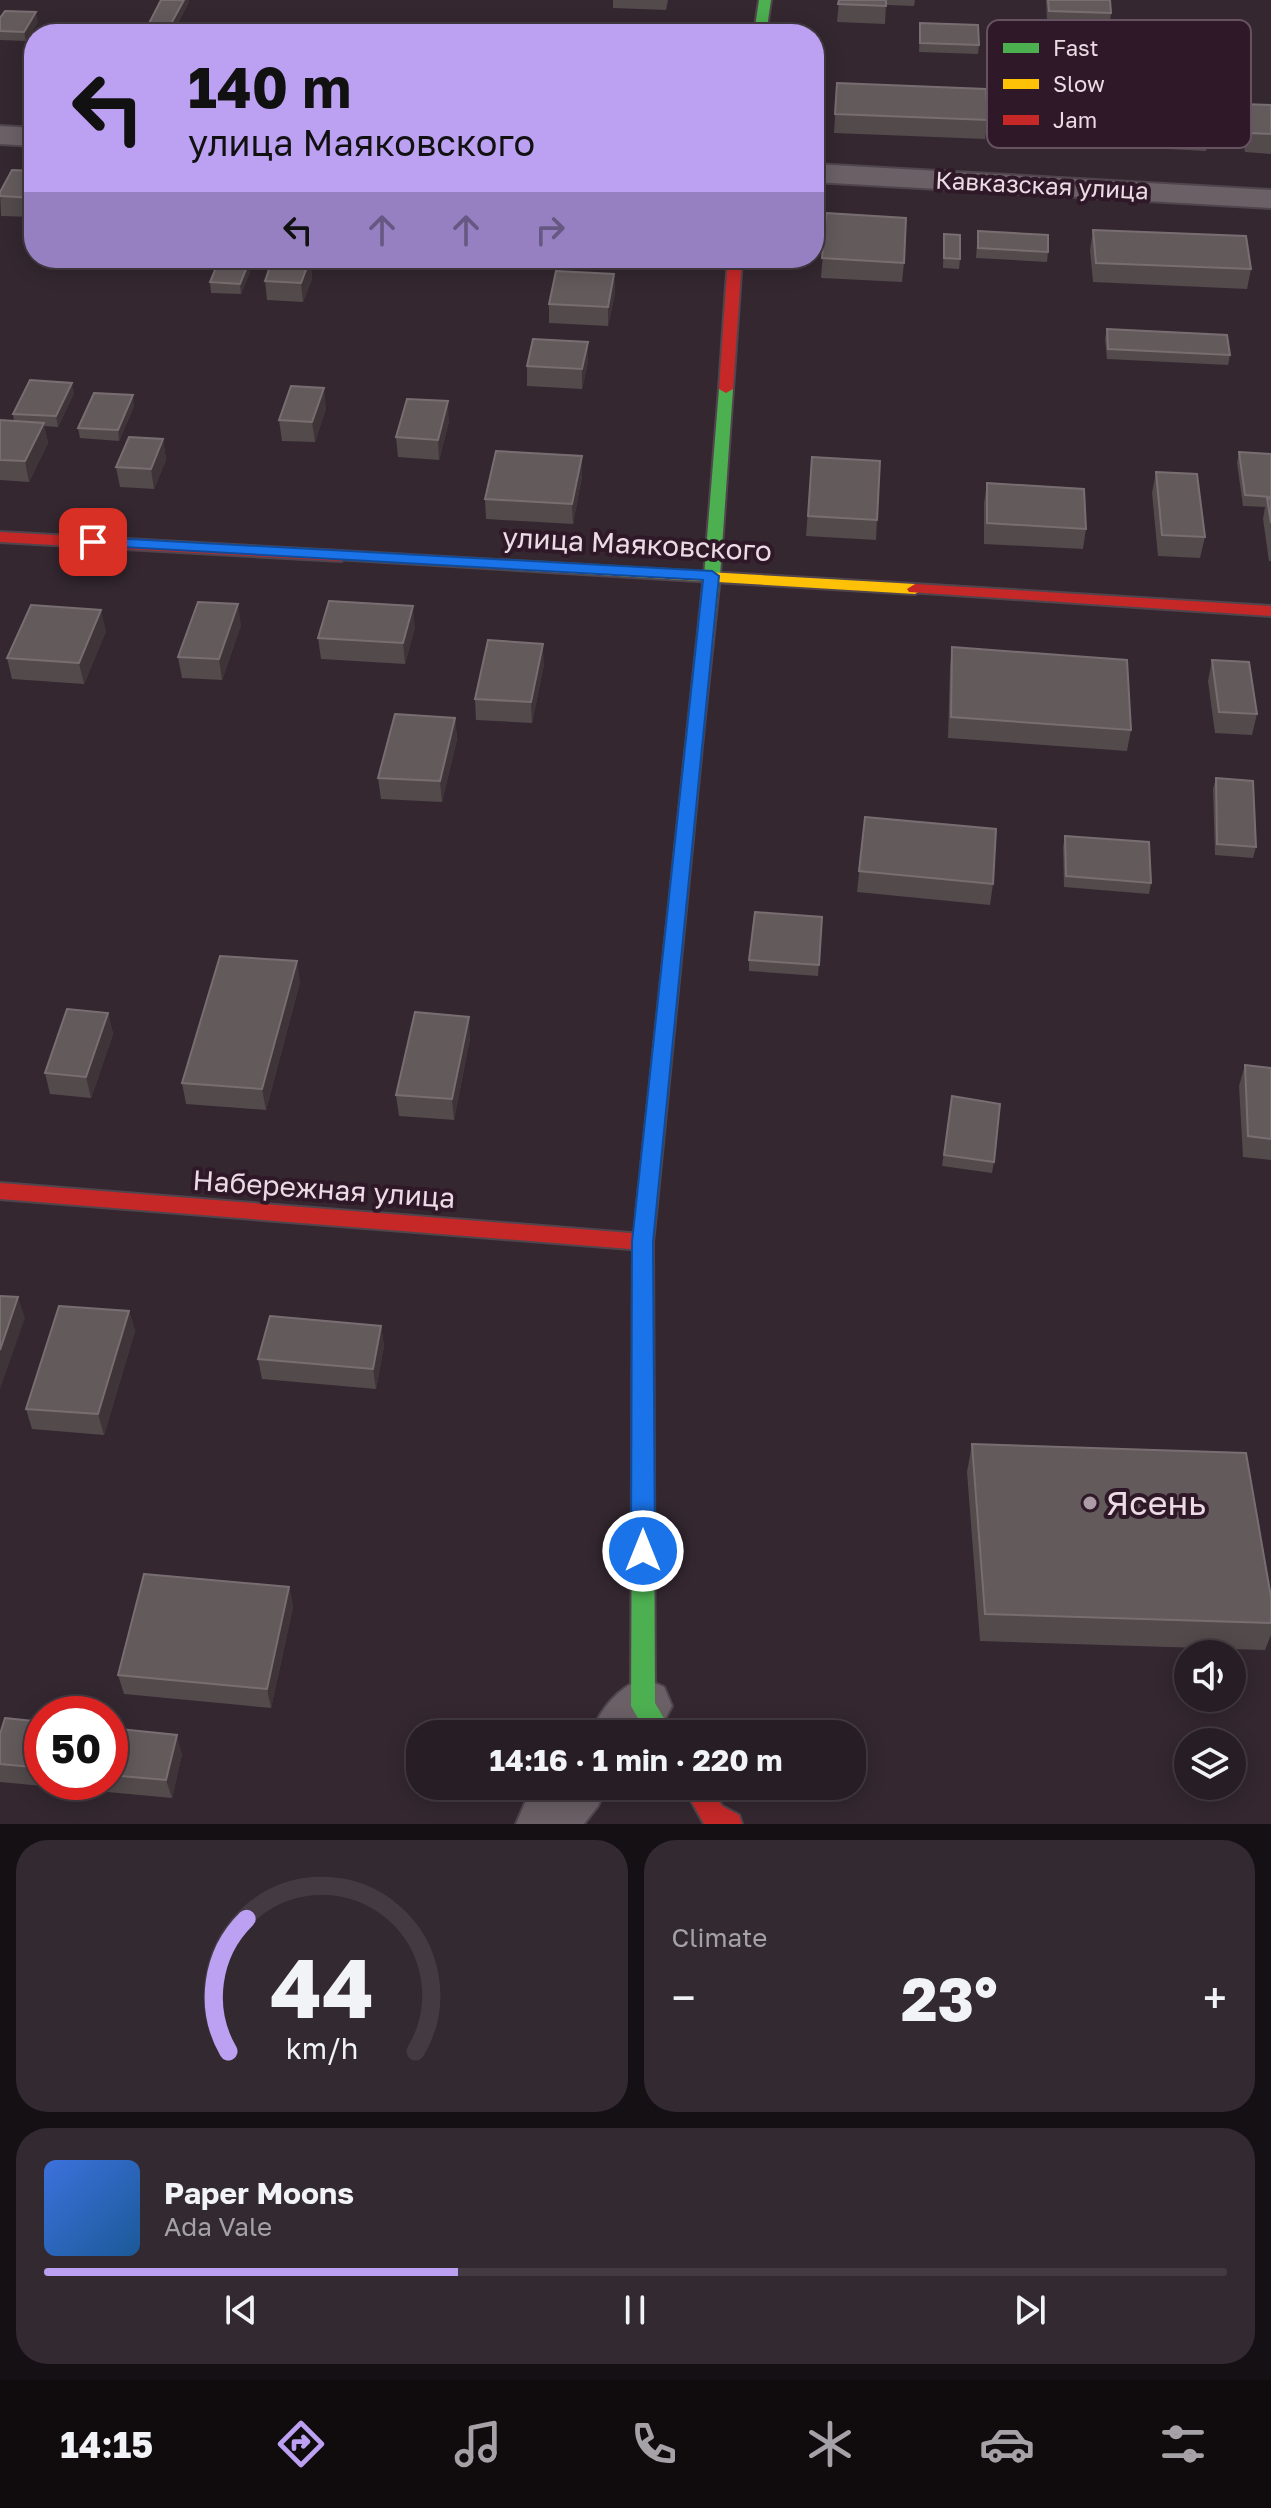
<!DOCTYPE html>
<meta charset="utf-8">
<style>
:root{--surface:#271d24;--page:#332a31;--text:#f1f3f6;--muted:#a4a2a6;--line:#433b41;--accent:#bca0f2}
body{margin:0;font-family:"Golos Text",sans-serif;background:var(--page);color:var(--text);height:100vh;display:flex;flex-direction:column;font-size:30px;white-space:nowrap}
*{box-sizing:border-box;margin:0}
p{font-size:26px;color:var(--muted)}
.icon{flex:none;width:44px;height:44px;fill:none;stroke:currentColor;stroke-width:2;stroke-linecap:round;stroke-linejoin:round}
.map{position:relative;height:1824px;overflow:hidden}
.details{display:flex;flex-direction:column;gap:16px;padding:16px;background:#151014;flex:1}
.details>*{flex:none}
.banner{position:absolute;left:24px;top:24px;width:800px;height:244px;border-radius:32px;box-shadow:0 4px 20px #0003,0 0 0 2px var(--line);background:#bca0f2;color:#111;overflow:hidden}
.tools{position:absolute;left:1174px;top:1640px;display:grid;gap:16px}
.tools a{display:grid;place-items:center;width:72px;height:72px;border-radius:50%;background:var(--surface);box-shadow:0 4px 20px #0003,0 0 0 2px var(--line);font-size:40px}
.speed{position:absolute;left:24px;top:1696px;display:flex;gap:16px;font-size:40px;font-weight:700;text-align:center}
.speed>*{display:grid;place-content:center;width:104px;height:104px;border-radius:50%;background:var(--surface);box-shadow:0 4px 20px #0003,0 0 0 2px var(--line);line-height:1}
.speed .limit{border:12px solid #d22;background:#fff;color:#111}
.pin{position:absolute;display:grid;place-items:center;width:68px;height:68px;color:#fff;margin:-34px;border-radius:16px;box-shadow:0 4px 12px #0006}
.me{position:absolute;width:88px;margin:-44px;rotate:0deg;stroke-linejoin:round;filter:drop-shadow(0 0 6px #0008)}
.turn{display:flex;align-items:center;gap:28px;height:168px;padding:0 32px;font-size:36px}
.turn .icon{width:104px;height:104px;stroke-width:2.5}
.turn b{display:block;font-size:56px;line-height:68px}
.lanes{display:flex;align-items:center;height:76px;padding:0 32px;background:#0003;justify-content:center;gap:40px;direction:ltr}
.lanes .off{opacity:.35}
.big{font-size:60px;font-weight:700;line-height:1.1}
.details .tile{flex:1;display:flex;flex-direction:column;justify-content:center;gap:12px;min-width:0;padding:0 28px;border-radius:32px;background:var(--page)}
.details .dial{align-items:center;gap:0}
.dial svg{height:208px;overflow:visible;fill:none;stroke:var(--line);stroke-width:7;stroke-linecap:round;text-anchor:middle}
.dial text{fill:var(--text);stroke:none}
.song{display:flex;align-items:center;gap:24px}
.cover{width:96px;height:96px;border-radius:12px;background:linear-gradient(135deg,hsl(220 70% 55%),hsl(210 70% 35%))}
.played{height:8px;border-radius:4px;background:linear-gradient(90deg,var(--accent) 35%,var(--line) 35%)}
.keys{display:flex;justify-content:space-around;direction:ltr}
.heat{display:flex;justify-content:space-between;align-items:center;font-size:44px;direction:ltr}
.details .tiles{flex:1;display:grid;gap:16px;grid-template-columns:1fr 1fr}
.tile:last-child{grid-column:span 2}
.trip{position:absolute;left:406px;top:1720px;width:460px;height:80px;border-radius:32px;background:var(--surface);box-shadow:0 4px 20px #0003,0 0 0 2px var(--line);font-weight:700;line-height:80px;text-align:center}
.menu{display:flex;height:128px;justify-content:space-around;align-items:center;background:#100c0e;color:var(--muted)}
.menu .icon{width:56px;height:56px}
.menu .current{color:var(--accent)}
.menu b{font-size:36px;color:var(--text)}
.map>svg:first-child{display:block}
</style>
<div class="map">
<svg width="1271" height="1824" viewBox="0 0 1271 1824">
<rect width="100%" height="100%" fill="#342730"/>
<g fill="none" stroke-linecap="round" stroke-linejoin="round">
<g stroke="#51454d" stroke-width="4">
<g id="street">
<path d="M0,126L34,128V146L0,144Z"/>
<path d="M814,164L1271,190V208L814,182Z"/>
<path d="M643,1678L664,1687L672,1706L657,1734H590C602,1708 616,1689 643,1678Z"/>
<path d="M539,1786H607L598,1806L584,1824H516L525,1803Z"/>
</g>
</g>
<g stroke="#51454d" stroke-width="4">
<g id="fast">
<path d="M759,0H771L766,34H754Z"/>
<path d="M726,385L733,389L720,576L705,716L697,721L689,716L704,576L719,389Z"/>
<path d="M646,1206L653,1208L656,1214L653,1242L655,1703L673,1734H647L631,1706L633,1242L639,1208Z"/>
</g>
</g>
<g stroke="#51454d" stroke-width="4">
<g id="slow">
<path d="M341,551L915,584L923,589L915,594L336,559L333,556Z"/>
<path d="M697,711L705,716L656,1214L653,1220L646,1222L639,1220L636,1214L689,716Z"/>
</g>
</g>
<g stroke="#51454d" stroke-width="4">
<g id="jam">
<path d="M728,258H742L733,389L726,393L719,389Z"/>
<path d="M0,532L341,551L349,556L341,561L0,542Z"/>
<path d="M915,584L1271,606V616L909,592L907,589Z"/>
<path d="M0,1183L643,1234L650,1236L653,1242L650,1248L643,1250L0,1199Z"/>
<path d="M683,1786H709L722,1806L739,1815L742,1824H704Z"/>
</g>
</g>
<use href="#street" fill="#6a6066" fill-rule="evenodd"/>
<use href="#fast" fill="#4caf50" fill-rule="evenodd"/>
<use href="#slow" fill="#ffc107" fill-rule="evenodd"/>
<use href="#jam" fill="#c62828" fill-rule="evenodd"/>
</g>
<g fill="#524a4b">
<path d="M613,0H668L666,10L613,8Z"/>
<path d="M839,0H915L914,6L886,5L885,24L837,22Z"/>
<path d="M1046,0H1110L1111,13L1110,23L1047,21Z"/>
<path d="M189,2L172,34H145V31Z"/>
<path d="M0,18L38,22L26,41L0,40Z"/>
<path d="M920,23L979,45L978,54L919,52Z"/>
<path d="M837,83L988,120L985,139L834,133Z"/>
<path d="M1147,96L1210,132L1206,151L1149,148L1144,115Z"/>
<path d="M1070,98L1124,127L1121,146L1071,144L1068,117Z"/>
<path d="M1243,104L1271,105V154L1245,152L1239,123Z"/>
<path d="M34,171V217L1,216L0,192Z"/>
<path d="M826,213L904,263L902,282L821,278Z"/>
<path d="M1093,230L1251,269L1247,289L1093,282L1090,250Z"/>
<path d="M978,231L1048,252L1047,262L976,258Z"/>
<path d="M944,234L960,259L959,269L943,268Z"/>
<path d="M310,259L312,279L303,302L267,300L265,281Z"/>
<path d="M249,262L250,272L241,294L211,293L210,282Z"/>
<path d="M614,274L615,293L608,326L549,323V304Z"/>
<path d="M1107,329L1230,355L1228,365L1107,359L1105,339Z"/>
<path d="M588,342V362L582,389L527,386V366Z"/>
<path d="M74,393L58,427L44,426L48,443L29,482L0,480V420L14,421L13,414Z"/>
<path d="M134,406L119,441L80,438L78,428Z"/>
<path d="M326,408L315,442L282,441L279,420Z"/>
<path d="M449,421L439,460L398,457L396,437Z"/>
<path d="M163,439L166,460L154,489L120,487L116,467Z"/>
<path d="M1239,452L1271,454V561H1269L1263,519L1265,507L1243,506L1237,463Z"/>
<path d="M812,457L877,520L876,540L806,536Z"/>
<path d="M1156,472L1205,537L1200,558L1158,556L1152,493Z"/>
<path d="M582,476L573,524L486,519L485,499Z"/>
<path d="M987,483L1086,529L1083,549L984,544V503Z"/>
<path d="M241,625L222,680L182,678L178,657Z"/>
<path d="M415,627L405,664L321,659L318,638Z"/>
<path d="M106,631L84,684L12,679L7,658Z"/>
<path d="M952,647L1131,730L1127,751L948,738L950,667Z"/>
<path d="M1212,660L1257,714L1252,735L1215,733L1208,681Z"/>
<path d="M544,664L532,723L476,720L475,699Z"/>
<path d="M455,718L457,739L442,802L381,799L378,778Z"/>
<path d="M1216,778L1256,847L1253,858L1215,855L1213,789Z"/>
<path d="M865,817L993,884L990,905L857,892Z"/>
<path d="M1065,836L1151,883L1149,894L1064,887L1063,847Z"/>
<path d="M822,917L818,976L749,971V960Z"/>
<path d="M300,982L266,1110L186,1104L182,1083Z"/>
<path d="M108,1013L113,1034L91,1098L50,1094L45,1073Z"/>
<path d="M470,1038L454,1120L399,1116L396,1095Z"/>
<path d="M1245,1065L1271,1068V1160L1243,1157L1239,1086Z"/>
<path d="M952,1096L994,1162L992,1173L942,1166Z"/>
<path d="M129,1311L135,1331L104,1435L32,1429L26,1409Z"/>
<path d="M381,1326L384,1346L376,1389L262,1379L258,1359Z"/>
<path d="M972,1444L1271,1597V1635L1265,1650L980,1641L967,1472Z"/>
<path d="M289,1587L293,1607L271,1708L124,1694L118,1675Z"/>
<path d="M42,1722V1782H110V1728L182,1754L172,1798L0,1782V1734Z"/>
</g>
<g fill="#3f3539">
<path d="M184,0H189V2L172,34H168L167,31Z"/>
<path d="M36,12L38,22L26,41L24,32Z"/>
<path d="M310,259L312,279L303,302L301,283Z"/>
<path d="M249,262L250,272L241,294L240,284Z"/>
<path d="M614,274L615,293L608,326V307Z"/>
<path d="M588,342V362L582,389V369Z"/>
<path d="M72,383L74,393L58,427L56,416Z"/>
<path d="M324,388L326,408L315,442L312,422Z"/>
<path d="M133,395L134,406L119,441L118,430Z"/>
<path d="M448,401L449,421L439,460L438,440Z"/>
<path d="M44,423L48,443L29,482L25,461Z"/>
<path d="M163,439L166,460L154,489L151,469Z"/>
<path d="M582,456V476L573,524L572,504Z"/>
<path d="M238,604L241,625L222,680L219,659Z"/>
<path d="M413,606L415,627L405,664L403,643Z"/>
<path d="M101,610L106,631L84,684L79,663Z"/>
<path d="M543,644L544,664L532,723L531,702Z"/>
<path d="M455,718L457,739L442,802L440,781Z"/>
<path d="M297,961L300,982L266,1110L262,1089Z"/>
<path d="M108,1013L113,1034L91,1098L86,1077Z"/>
<path d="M469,1017L470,1038L454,1120L452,1099Z"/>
<path d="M18,1297L25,1318L0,1389V1350Z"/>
<path d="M129,1311L135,1331L104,1435L98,1414Z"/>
<path d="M381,1326L384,1346L376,1389L373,1369Z"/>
<path d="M289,1587L293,1607L271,1708L267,1689Z"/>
<path d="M177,1735L182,1754L172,1798L166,1780Z"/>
</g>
<g fill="#635a5b" stroke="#786e71" stroke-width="2">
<path d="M161,0H184L167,31H145Z"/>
<path d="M839,0H886V6L838,4Z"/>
<path d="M1048,0H1110L1111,13L1049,11Z"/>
<path d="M5,11L36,12L24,32L0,31V18Z"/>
<path d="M920,23L978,25L979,45L920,43Z"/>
<path d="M837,83L986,89L988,120L835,114Z"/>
<path d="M1243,104L1271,105V134L1249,133Z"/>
<path d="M12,170L34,171V198L0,196V192Z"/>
<path d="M826,213L906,218L904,263L822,258Z"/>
<path d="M1093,230L1246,236L1251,269L1096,263Z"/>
<path d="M978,231L1048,235V252L978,248Z"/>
<path d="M944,234L960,235V259L944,258Z"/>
<path d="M273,258L310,259L301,283L265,281Z"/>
<path d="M219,260L249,262L240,284L210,282Z"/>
<path d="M556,271L614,274L608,307L549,304Z"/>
<path d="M1107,329L1227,335L1230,355L1108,349Z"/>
<path d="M533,339L588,342L582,369L527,366Z"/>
<path d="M30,380L72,383L56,416L13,414Z"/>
<path d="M291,386L324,388L312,422L279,420Z"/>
<path d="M94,393L133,395L118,430L78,428Z"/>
<path d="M407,399L448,401L438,440L396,437Z"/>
<path d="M0,420L44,423L25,461L0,460Z"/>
<path d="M129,437L163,439L151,469L116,467Z"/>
<path d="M496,451L582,456L572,504L485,499Z"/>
<path d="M1239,452L1271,454V497L1245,495Z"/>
<path d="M812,457L880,461L877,520L808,516Z"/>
<path d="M1156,472L1197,474L1205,537L1162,535Z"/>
<path d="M987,483L1084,489L1086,529L987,523Z"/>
<path d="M1267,498L1271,499V523Z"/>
<path d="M329,601L413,606L403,643L318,638Z"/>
<path d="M198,602L238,604L219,659L178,657Z"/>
<path d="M31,605L101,610L79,663L7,658Z"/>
<path d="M488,640L543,644L531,702L475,699Z"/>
<path d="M952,647L1127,660L1131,730L951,717Z"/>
<path d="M1212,660L1249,662L1257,714L1219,712Z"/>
<path d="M395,714L455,718L440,781L378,778Z"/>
<path d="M1216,778L1253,781L1256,847L1217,844Z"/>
<path d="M865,817L996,829L993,884L859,871Z"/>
<path d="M1065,836L1149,842L1151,883L1066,876Z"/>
<path d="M755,912L822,917L819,965L749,960Z"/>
<path d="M220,956L297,961L262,1089L182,1083Z"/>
<path d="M67,1009L108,1013L86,1077L45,1073Z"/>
<path d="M415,1012L469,1017L452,1099L396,1095Z"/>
<path d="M1245,1065L1271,1068V1139L1248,1136Z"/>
<path d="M952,1096L1000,1104L994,1162L944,1155Z"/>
<path d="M0,1296L18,1297L0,1350Z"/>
<path d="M59,1306L129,1311L98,1414L26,1409Z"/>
<path d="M270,1316L381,1326L373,1369L258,1359Z"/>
<path d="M972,1444L1246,1453L1271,1597V1623L985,1614Z"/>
<path d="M144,1574L289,1587L267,1689L118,1675Z"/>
<path d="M5,1718L42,1722V1768L0,1764V1734Z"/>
<path d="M110,1728L177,1735L166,1780L110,1775Z"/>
</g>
<path fill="#1a73e8" stroke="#114b97" stroke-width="2" d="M93,537L712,571L719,576L653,1242L655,1551L651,1559L643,1562L635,1559L631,1551L632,1242L703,580L87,545V539Z"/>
<circle fill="#ab9ca6" stroke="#2f1828" stroke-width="3" cx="1090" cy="1503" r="8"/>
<g text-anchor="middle" stroke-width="8" stroke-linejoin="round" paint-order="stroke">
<g font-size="24" fill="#ebdbe5" stroke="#2f1828">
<text transform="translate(1042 186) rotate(3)" y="8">Кавказская улица</text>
</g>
<g font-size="28" fill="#ebdbe5" stroke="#2f1828">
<text transform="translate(637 544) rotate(3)" y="10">улица Маяковского</text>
<text transform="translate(324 1189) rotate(4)" y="10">Набережная улица</text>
</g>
<g font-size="34" fill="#ebdbe5" stroke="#2f1828" text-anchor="start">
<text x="1106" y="1515">Ясень</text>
</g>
</g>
<rect x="987" y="20" width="264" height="128" rx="12" fill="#2f1828" stroke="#675261" stroke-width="2"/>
<rect x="1003" y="43" width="36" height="10" fill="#4caf50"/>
<rect x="1003" y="79" width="36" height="10" fill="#ffc107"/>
<rect x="1003" y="115" width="36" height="10" fill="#c62828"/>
<g font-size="22" fill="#ebdbe5">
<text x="1053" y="56">Fast</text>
<text x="1053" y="92">Slow</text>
<text x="1053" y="128">Jam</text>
</g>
</svg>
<div class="tools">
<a><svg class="icon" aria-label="sound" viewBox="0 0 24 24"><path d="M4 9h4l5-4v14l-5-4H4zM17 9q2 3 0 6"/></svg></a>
<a><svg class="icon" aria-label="layers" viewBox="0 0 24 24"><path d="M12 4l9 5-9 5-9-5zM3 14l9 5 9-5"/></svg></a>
</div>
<div class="speed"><div class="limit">50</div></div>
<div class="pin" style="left:93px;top:542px;background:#d93025"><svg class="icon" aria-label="arrive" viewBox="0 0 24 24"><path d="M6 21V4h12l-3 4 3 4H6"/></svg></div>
<svg class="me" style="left:643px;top:1551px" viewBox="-20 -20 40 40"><circle r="17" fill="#1a73e8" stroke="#fff" stroke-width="3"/><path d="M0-11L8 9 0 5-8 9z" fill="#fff"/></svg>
<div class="trip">14:16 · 1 min · 220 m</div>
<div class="banner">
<div class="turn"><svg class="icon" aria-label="left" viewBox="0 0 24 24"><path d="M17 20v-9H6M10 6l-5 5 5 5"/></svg><div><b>140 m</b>улица Маяковского</div></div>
<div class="lanes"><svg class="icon" aria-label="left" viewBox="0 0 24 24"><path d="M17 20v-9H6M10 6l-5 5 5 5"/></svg><svg class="icon off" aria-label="ahead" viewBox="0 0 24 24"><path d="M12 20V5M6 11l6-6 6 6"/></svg><svg class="icon off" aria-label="ahead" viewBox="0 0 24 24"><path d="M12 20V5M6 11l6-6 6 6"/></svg><svg class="icon off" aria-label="right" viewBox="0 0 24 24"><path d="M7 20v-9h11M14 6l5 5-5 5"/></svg></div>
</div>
</div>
<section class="details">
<div class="tiles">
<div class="tile dial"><svg viewBox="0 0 100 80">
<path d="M14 69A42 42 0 1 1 86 69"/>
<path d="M14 69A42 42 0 0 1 21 18" stroke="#bca0f2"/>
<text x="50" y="56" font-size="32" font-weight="700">44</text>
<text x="50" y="72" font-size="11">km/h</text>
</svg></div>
<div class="tile"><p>Climate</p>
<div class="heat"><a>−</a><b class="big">23°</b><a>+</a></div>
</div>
<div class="tile">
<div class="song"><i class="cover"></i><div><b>Paper Moons</b><p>Ada Vale</p></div></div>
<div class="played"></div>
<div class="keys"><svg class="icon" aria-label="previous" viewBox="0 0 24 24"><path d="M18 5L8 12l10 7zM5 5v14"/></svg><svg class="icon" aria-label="pause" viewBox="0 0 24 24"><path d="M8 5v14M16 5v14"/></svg><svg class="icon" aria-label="next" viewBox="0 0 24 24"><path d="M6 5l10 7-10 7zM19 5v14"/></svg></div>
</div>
</div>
</section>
<nav class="menu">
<b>14:15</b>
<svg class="icon current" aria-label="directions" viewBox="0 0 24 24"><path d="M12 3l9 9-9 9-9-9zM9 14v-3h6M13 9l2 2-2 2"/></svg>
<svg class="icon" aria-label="music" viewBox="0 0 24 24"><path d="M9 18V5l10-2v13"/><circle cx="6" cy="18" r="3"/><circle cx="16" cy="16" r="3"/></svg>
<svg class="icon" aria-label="phone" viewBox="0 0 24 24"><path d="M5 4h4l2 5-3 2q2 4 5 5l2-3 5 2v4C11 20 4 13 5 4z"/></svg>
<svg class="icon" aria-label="climate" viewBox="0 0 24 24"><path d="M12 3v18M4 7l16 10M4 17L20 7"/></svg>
<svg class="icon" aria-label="car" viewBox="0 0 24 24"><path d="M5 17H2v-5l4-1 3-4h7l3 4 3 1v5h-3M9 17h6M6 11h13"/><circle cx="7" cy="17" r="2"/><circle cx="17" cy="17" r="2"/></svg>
<svg class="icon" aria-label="filters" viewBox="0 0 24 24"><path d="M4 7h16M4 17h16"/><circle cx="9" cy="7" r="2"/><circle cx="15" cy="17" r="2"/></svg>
</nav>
